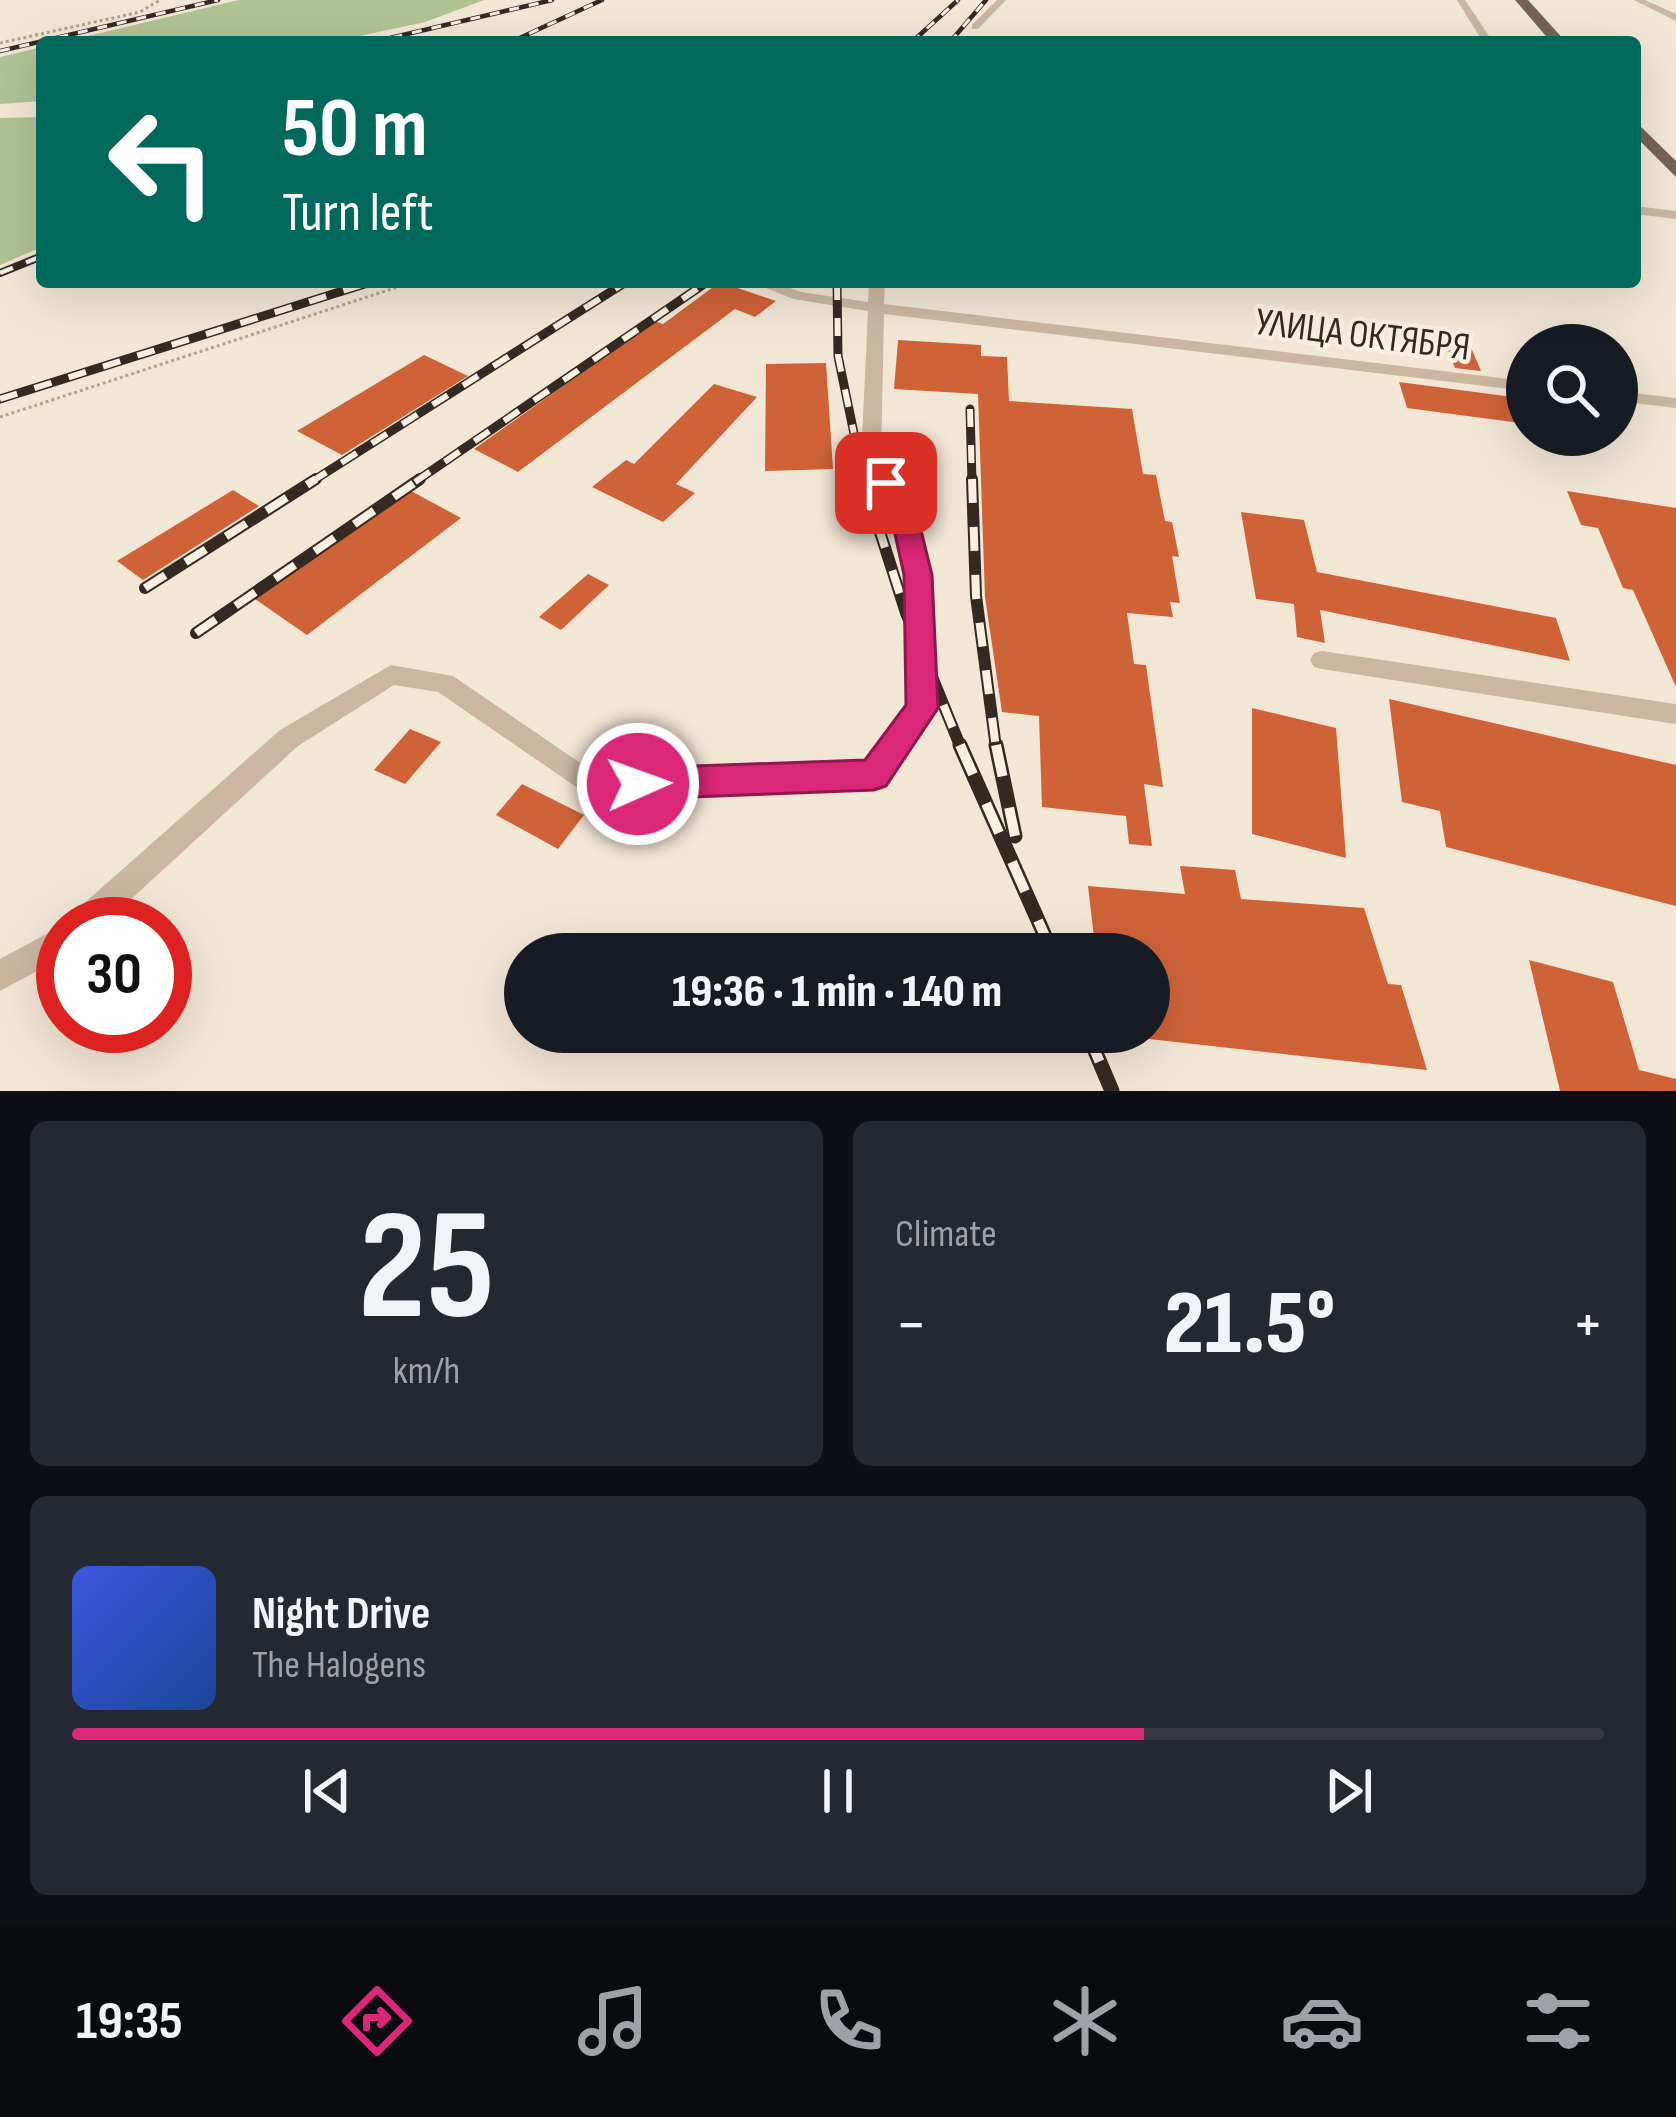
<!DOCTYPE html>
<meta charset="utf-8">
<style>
:root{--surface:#171b24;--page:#242831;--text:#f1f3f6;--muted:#9ea1a6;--line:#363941;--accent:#db2777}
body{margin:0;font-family:"Sofia Sans Condensed",sans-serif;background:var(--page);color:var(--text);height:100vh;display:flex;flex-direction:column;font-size:45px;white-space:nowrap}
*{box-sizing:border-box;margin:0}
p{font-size:39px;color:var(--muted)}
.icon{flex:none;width:66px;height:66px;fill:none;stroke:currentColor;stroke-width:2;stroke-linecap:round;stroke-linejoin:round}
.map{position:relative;height:1091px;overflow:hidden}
.details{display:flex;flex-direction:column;gap:30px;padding:30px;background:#0d0f14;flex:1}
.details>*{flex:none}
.hud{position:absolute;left:36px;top:36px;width:1605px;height:252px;border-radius:12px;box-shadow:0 12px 48px #0002;background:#00695c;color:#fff;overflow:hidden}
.buttons{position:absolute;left:1506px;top:324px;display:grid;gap:24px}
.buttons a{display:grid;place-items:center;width:132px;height:132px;border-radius:50%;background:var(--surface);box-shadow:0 12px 48px #0002;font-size:60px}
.speed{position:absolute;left:36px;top:897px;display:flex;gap:24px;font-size:60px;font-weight:700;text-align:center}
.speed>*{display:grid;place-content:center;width:156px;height:156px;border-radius:50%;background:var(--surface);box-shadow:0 12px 48px #0002;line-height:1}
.speed .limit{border:18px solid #d22;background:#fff;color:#111}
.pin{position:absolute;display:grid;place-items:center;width:102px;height:102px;color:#fff;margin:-51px;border-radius:24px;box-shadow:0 6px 18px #0006}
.me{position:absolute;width:132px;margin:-66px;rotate:88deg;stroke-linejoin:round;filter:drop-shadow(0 0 9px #0008)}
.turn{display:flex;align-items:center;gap:42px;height:252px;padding:0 48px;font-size:54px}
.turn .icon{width:156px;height:156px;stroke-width:2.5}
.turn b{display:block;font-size:84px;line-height:102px}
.big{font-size:90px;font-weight:800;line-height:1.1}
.details .tile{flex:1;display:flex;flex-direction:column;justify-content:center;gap:18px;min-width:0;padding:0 42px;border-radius:18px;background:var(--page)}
.details .dial{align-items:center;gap:0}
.dial b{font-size:156px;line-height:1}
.song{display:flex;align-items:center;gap:36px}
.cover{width:144px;height:144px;border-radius:18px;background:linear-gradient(135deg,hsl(230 70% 55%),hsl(220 70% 35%))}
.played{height:12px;border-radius:6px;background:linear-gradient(90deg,var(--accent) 70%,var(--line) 70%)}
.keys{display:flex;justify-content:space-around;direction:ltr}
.heat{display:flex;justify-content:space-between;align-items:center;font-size:66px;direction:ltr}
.details .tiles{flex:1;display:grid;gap:30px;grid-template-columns:1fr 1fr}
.tile:last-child{grid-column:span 2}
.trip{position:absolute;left:504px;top:933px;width:666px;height:120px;border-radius:60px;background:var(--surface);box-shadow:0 12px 48px #0002;font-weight:800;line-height:120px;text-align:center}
.tabs{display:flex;height:192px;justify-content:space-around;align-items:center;background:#090b0e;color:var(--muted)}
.tabs .icon{width:84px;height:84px}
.tabs .active{color:var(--accent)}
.tabs b{font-size:54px;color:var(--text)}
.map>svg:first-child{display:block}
</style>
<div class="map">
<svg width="1676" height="1091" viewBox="0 0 1676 1091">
<rect width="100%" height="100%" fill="#f2e6d5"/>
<g fill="#b1c295">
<path d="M239,0H484L425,22L332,42H63Z"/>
<path d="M42,47V101L0,104V57Z"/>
<path d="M42,117V247L0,265V118Z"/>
</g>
<g fill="#cf6237">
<path d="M720,282L776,301L755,317L735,309L518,472L474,449L655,321L663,324Z"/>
<path d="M1442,335L1467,338L1481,371L1455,368Z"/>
<path d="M898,340L981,345V356L1007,357L1009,401L1132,409L1143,474L1156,475L1165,521L1172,522L1179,557L1172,556L1180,603L1170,602L1173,617L1127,613L1134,664L1146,665L1163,787L1144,784L1152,846L1129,844L1126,816L1042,807L1039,716L1002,712L985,597L978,394L894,389Z"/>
<path d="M424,355L468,376L342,455L297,431Z"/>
<path d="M826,363L833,469L765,471L766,364Z"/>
<path d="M1399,382L1527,399V424L1407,408Z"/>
<path d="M714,384L757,397L676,484L695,493L663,522L592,487L626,460L634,464Z"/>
<path d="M233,490L259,506L143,580L117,561Z"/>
<path d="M411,491L461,518L307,635L255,599Z"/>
<path d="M1567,491L1676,508V687L1633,590L1623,588L1598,528L1581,525Z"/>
<path d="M1241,512L1304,520L1317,572L1556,618L1570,661L1320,610L1325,643L1297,637L1294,604L1256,599Z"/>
<path d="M588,574L609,585L561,630L539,617Z"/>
<path d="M1389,699L1676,765V906L1446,847L1440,811L1402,802Z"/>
<path d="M1252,708L1336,728L1346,858L1252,834Z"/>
<path d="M410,729L441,742L405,784L374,770Z"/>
<path d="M522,784L584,815L558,849L496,815Z"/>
<path d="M1180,866L1235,870L1241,899L1364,908L1388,984L1401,985L1427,1070L1149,1039V950L1095,946L1088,886L1185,894Z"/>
<path d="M1529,960L1613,982L1639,1070L1676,1079V1091H1560Z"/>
</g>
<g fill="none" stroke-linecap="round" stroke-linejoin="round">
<g stroke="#b7a08b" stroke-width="3" stroke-dasharray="3 3" stroke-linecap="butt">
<path d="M0,43L140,12L160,0"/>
<path d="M0,417L413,282"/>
</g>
<g fill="#cbb6a1" fill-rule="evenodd">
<path d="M997,0H1006L978,29H972V25Z"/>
<path d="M1457,0H1465L1493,42H1483Z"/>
<path d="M1634,0H1645L1676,14V21Z"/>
<path d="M1635,206L1676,211V219L1635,214Z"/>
<path d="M752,282H774L801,292L868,302L869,282H885L884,304L1527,381V391L884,314L881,460L912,506L929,575L934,708L883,783L874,787L591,797L438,692L394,685L298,746L104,924H67L72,914L280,730L391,665L453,676L595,773L867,764L910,706L907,575L892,507L861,460L868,311L793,299Z"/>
<path d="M1617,391L1676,398V408L1617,401Z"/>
<path d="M1322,651L1676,704V724L1322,669L1314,667L1310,660L1314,653Z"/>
<path d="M63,925V957L0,991V959Z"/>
</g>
<g fill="#786254" fill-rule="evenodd">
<path d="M1515,0H1528L1566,42H1551Z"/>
<path d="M1635,121L1676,161V177L1635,136Z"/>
</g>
<g stroke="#342a24" stroke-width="4.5">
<g id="rail-far4">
<path d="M373,42L552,0"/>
<path d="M511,42L602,0"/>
<path d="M912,42L958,0"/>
<path d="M950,42L986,0"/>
<path d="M0,51L218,0"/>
</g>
</g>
<g stroke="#342a24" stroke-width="8">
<path id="rail-far3" d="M0,273L42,256"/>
</g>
<g stroke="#342a24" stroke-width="9">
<g id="rail-far2">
<path d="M837,282L838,356L864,482"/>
<path d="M0,399L371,282"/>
<path d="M970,409L972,482"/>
<path d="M311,482L626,282"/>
<path d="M415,482L707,282"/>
</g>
</g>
<g stroke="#342a24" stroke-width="12">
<g id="rail-far1">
<path d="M863,479L906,613L961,748"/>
<path d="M972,479L976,596L996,748"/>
<path d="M145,588L316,479"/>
<path d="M196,633L420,479"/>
</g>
</g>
<g stroke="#342a24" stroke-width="15">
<g id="rail">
<path d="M960,745L1053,954"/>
<path d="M996,745L1015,836"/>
<path d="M1087,1032L1112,1091"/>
</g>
</g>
<use href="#rail-far4" stroke="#faf0e2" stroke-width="3" stroke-dasharray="10" stroke-linecap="butt"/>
<use href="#rail-far3" stroke="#faf0e2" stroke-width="4.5" stroke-dasharray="14" stroke-linecap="butt"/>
<use href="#rail-far2" stroke="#faf0e2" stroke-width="6" stroke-dasharray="18" stroke-linecap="butt"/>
<use href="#rail-far1" stroke="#faf0e2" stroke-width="8" stroke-dasharray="24" stroke-linecap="butt"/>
<use href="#rail" stroke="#faf0e2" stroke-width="10" stroke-dasharray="32" stroke-linecap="butt"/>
</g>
<path fill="#db2777" stroke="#8e194d" stroke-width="3" d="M886,474L896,477L915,506L932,575L938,708L886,786L874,790L638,799L626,794L621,784L626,773L638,768L865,760L906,705L904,575L889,507L874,483Z"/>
<g text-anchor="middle" stroke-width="9" stroke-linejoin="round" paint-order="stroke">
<g font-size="39" fill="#342a24" stroke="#faf0e2">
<text transform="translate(1363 333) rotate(7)" y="14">УЛИЦА ОКТЯБРЯ</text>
</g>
</g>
</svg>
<div class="buttons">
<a><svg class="icon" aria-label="search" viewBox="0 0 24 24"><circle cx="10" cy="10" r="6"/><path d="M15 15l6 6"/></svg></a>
</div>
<div class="speed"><div class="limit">30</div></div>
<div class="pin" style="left:886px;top:483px;background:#d93025"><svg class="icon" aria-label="arrive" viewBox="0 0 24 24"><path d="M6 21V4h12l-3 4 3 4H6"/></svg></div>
<svg class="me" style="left:638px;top:784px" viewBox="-20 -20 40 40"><circle r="17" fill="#db2777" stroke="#fff" stroke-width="3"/><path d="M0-11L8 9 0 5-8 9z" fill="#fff"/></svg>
<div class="trip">19:36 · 1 min · 140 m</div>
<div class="hud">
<div class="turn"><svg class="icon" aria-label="left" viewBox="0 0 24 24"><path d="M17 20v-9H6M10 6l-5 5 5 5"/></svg><div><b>50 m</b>Turn left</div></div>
</div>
</div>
<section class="details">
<div class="tiles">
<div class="tile dial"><b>25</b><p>km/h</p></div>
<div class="tile"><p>Climate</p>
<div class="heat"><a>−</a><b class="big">21.5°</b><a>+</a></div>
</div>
<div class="tile">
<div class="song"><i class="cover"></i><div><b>Night Drive</b><p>The Halogens</p></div></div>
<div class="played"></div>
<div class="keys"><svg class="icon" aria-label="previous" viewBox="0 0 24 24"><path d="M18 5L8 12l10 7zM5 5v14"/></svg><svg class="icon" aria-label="pause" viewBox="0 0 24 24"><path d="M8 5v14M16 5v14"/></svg><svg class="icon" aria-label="next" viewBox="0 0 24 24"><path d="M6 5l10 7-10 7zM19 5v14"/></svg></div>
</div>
</div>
</section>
<nav class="tabs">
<b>19:35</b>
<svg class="icon active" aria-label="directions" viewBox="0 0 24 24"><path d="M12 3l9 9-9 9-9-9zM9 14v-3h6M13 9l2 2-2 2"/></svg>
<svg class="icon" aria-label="music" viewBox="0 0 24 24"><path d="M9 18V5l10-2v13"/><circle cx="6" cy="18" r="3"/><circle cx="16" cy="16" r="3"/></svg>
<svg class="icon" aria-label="phone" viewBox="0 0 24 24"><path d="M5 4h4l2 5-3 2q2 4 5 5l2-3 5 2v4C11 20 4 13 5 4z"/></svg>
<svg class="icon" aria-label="climate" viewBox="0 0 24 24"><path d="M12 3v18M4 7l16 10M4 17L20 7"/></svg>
<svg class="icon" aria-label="car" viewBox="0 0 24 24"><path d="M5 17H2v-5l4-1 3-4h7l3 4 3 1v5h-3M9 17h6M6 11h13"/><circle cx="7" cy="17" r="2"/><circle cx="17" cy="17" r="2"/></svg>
<svg class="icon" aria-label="filters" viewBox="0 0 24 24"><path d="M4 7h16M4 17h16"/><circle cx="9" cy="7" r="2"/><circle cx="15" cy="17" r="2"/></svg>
</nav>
